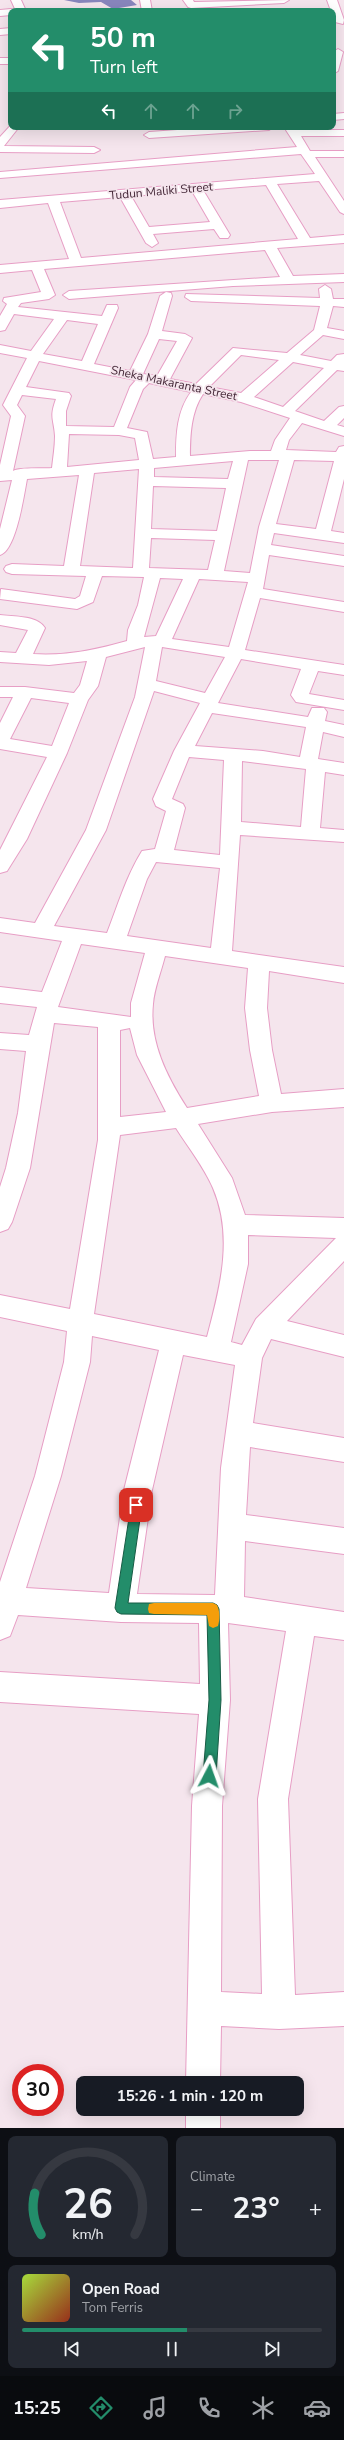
<!DOCTYPE html>
<meta charset="utf-8">
<style>
:root{--surface:#171b24;--page:#242831;--text:#f1f3f6;--muted:#9ea1a6;--line:#363941;--accent:#238d6a}
body{margin:0;font-family:"Nunito Sans",sans-serif;background:var(--page);color:var(--text);height:100vh;display:flex;flex-direction:column;font-size:15px;white-space:nowrap}
*{box-sizing:border-box;margin:0}
p{font-size:13px;color:var(--muted)}
.icon{flex:none;width:22px;height:22px;fill:none;stroke:currentColor;stroke-width:2;stroke-linecap:round;stroke-linejoin:round}
.map{position:relative;height:2128px;overflow:hidden}
.panel{display:flex;flex-direction:column;gap:8px;padding:8px;background:#0d0f14;flex:1}
.panel>*{flex:none}
.hud{position:absolute;left:8px;top:8px;width:328px;height:122px;border-radius:8px;box-shadow:0 4px 16px #0002;background:#238d6a;color:#fff;overflow:hidden}
.speed{position:absolute;left:12px;top:2064px;display:flex;gap:8px;font-size:20px;font-weight:700;text-align:center}
.speed>*{display:grid;place-content:center;width:52px;height:52px;border-radius:50%;background:var(--surface);box-shadow:0 4px 16px #0002;line-height:1}
.speed .limit{border:6px solid #d22;background:#fff;color:#111}
.pin{position:absolute;display:grid;place-items:center;width:34px;height:34px;color:#fff;margin:-17px;border-radius:8px;box-shadow:0 2px 6px #0006}
.me{position:absolute;width:44px;margin:-22px;rotate:4deg;stroke-linejoin:round;filter:drop-shadow(0 0 3px #0008)}
.turn{display:flex;align-items:center;gap:14px;height:84px;padding:0 16px;font-size:18px}
.turn .icon{width:52px;height:52px;stroke-width:2.5}
.turn b{display:block;font-size:28px;line-height:34px}
.lanes{display:flex;align-items:center;height:38px;padding:0 16px;background:#0003;justify-content:center;gap:20px;direction:ltr}
.lanes .off{opacity:.35}
.big{font-size:30px;font-weight:700;line-height:1.1}
.panel .card{flex:1;display:flex;flex-direction:column;justify-content:center;gap:6px;min-width:0;padding:0 14px;border-radius:8px;background:var(--page)}
.panel .dial{align-items:center;gap:0}
.dial svg{height:104px;overflow:visible;fill:none;stroke:var(--line);stroke-width:7;stroke-linecap:round;text-anchor:middle}
.dial text{fill:var(--text);stroke:none}
.song{display:flex;align-items:center;gap:12px}
.cover{width:48px;height:48px;border-radius:6px;background:linear-gradient(135deg,hsl(80 70% 55%),hsl(10 70% 35%))}
.played{height:4px;border-radius:2px;background:linear-gradient(90deg,var(--accent) 55%,var(--line) 55%)}
.keys{display:flex;justify-content:space-around;direction:ltr}
.heat{display:flex;justify-content:space-between;align-items:center;font-size:22px;direction:ltr}
.panel .tiles{flex:1;display:grid;gap:8px;grid-template-columns:1fr 1fr}
.card:last-child{grid-column:span 2}
.trip{position:absolute;left:76px;top:2076px;width:228px;height:40px;border-radius:8px;background:var(--surface);box-shadow:0 4px 16px #0002;font-weight:700;line-height:40px;text-align:center}
.tabs{display:flex;height:64px;justify-content:space-around;align-items:center;background:#090b0e;color:var(--muted)}
.tabs .icon{width:28px;height:28px}
.tabs .current{color:var(--accent)}
.tabs b{font-size:18px;color:var(--text)}
.map>svg:first-child{display:block}
</style>
<div class="map">
<svg width="344" height="2128" viewBox="0 0 344 2128">
<rect width="100%" height="100%" fill="#f5e5ed"/>
<path fill="#8986bd" d="M64,0H131L137,5L113,9L101,2L79,3Z"/>
<g fill="none" stroke-linecap="round" stroke-linejoin="round">
<g stroke="#e79ec5" stroke-width="2">
<g id="minor">
<path d="M11,0H21L26,11H16Z"/>
<path d="M140,0H150L152,11H142Z"/>
<path d="M183,0H193L194,2L289,0L284,3L191,8L188,7Z"/>
<path d="M327,0H337L344,20L343,24L335,22Z"/>
<path d="M11,9L15,11H11V15L0,16V10Z"/>
<path d="M11,28V34L0,35V29Z"/>
<path d="M338,49L343,52L338,71L333,74V52Z"/>
<rect x="0" y="58" width="11" height="6"/>
<path d="M344,113V119L333,120V114Z"/>
<path d="M11,125V127H19L4,146L94,147L100,150L94,153L0,152V137Z"/>
<path d="M220,127H274L269,130L149,138L144,135L149,132Z"/>
<path d="M284,127H294L296,130H344V136H301L310,151H344V157H315L344,201V214L340,212L319,181L277,184L310,238L344,235V243L277,248L293,276L344,274V282L233,286L69,299L63,295L69,291L280,277L265,250L44,269L55,295L49,299L21,303L18,307L102,316L107,305H117L118,308L94,364L130,371L148,334L160,296L166,292L171,293L172,296L162,331L185,334L192,338L170,379L196,384L233,348L287,353L314,330L320,306L191,301L185,297L186,294L320,298L319,289L325,285L331,289L333,299H344V307L333,306L327,328L344,331V339L323,335L300,355L331,361L337,355L344,354V371L337,370L295,411L324,421L339,407L344,406V418L337,425L344,427V436L302,423L289,440L286,450L336,452L339,447L344,446V479L331,531L344,533V543L274,533L271,545L344,556V566L269,555L263,589L344,602V612L260,598L245,650L344,665V675L318,671L309,694L344,700V710L296,702L291,695L301,669L241,659L218,703L308,717L312,708H324L327,712L325,721L344,725V737L323,732L318,759L344,763V775L325,772L320,828L344,830V842L240,835L232,951L344,967V983L269,971L267,1008L272,1050L281,1094L344,1089V1107L272,1112L198,1124L232,1178L245,1215L344,1218V1261L287,1321L344,1335V1357L271,1339L262,1358L253,1423L344,1438V1462L250,1447L246,1515L344,1528V1554L245,1541L244,1597L344,1612V1640L314,1636L288,1799L295,1995L344,1992V2026L279,2029L221,2026L220,2083H186L192,1806L199,1714L0,1702V1672L200,1684L199,1623L121,1622L18,1615L10,1636L0,1640V1582L35,1476L64,1362L67,1331L0,1317V1295L70,1309L98,1140V1027L54,1023L30,1168L12,1222L8,1229L0,1232V1187L6,1168L18,1113L26,1051L0,1049V1033L29,1035L37,1007L0,1003V987L42,992L62,941L0,932V918L35,923L86,830L135,697L145,647L106,657L98,686L88,700L67,753L27,839L7,871L0,873V850L47,757L0,749V723L13,697H0V687H25L74,693L80,685L87,661L49,665L0,662V652L16,653L28,630L0,625V615C14,617 37,615 45,628L33,654C66,656 95,650 127,641L128,630L138,605L144,577L102,576L93,602L77,609L0,599L1,589L75,599L80,596L86,576L12,574L6,572L4,569L6,566L12,564L64,566L79,475L27,479C24,495 16,551 0,555V529L12,480L0,481V465L11,416L3,405L27,358L0,353V345L31,351L54,319L14,314L5,330L0,331V316L7,304L3,301L4,298L41,292L32,270L0,273V265L69,259L48,203L0,208V200L315,174L301,154L0,178V172L297,147ZM266,185L298,239L81,258L60,202L120,197L146,243L152,247L158,243L153,234L214,229L220,238H228L230,235L203,190ZM192,191L210,222L149,227L131,196ZM67,320L98,324L82,361L43,354ZM159,339L177,341L157,376L143,374ZM241,355L279,360L241,393L209,387ZM39,361L136,380L130,387L114,427L66,426V411L71,396L69,393L26,387ZM293,362L324,368L283,407L254,397ZM149,383L191,392C177,411 176,434 176,457L153,459L147,432L127,428L143,389ZM203,394L241,402L290,418L275,440L271,451H250L190,456C190,435 191,412 203,394ZM22,395L56,399C49,418 54,419 55,436C55,447 53,458 52,468C42,469 20,467 13,471L25,416L17,405ZM69,434L119,435L135,438L139,460L67,467ZM248,460H279L259,527L250,573L224,571ZM294,460L334,461L316,529L276,524ZM233,461L228,479L154,477V468ZM139,469L133,568L80,566L94,473ZM153,486L226,488L217,531L151,529ZM151,538L215,540L208,570L149,568ZM160,578L183,579L156,636L144,637ZM199,579L248,582L229,647L172,639ZM162,647L225,657L205,693L156,681ZM154,691L200,703L174,751L153,799L156,806L166,811L155,849L142,851C126,877 118,905 107,933L54,926L106,830ZM31,698L69,703L52,746L10,739ZM212,713L306,727L300,757L263,751L195,746ZM189,757L224,760L220,855L174,850L185,808L183,804L172,799ZM242,761L306,769L301,827L241,822ZM156,862L220,868L211,948L127,936L147,879ZM81,944L145,953L131,1003V1017L58,1007ZM165,956L248,968L245,1008L250,1050L259,1096L187,1108C167,1077 149,1042 153,1004C154,989 161,972 165,956ZM130,1028L137,1055L166,1112L120,1117V1030ZM176,1128C188,1147 204,1167 213,1188C234,1237 220,1288 207,1337L94,1314L120,1135ZM248,1235L336,1238L256,1319L242,1345L231,1342L248,1264ZM92,1336L159,1350L124,1490L109,1593L26,1588L61,1476L90,1362ZM183,1355L235,1365L221,1468L215,1595L137,1594L152,1490ZM228,1623L286,1631L258,1799L262,1994L221,1992L222,1806L230,1700Z"/>
<rect x="186" y="2109" width="34" height="19"/>
</g>
</g>
<use href="#minor" fill="#fff" fill-rule="evenodd"/>
</g>
<path fill="#238d6a" stroke="#175c45" d="M136,1500L142,1505L128,1603H213L217,1605L219,1609L221,1700L216,1776L214,1780L209,1782L205,1780L203,1776L209,1700L207,1615L121,1614L117,1612L115,1608L131,1505Z"/>
<path fill="#f59e0b" d="M154,1603H213L217,1605C220,1611 220,1620 218,1626L213,1628L209,1626L207,1615L154,1614L149,1613L148,1609L149,1604Z"/>
<g text-anchor="middle" stroke-width="3.5" stroke-linejoin="round" paint-order="stroke">
<g font-size="12" fill="#452838" stroke="#f5e5ed">
<text transform="translate(161 191) rotate(-5)" y="4">Tudun Maliki Street</text>
<text transform="translate(174 383) rotate(12)" y="4">Sheka Makaranta Street</text>
</g>
</g>
</svg>
<div class="speed"><div class="limit">30</div></div>
<div class="pin" style="left:136px;top:1505px;background:#d93025"><svg class="icon" aria-label="arrive" viewBox="0 0 24 24"><path d="M6 21V4h12l-3 4 3 4H6"/></svg></div>
<svg class="me" style="left:209px;top:1776px" viewBox="-20 -20 40 40"><path d="M0-17L14 15 0 8-14 15z" fill="#238d6a" stroke="#fff" stroke-width="4"/></svg>
<div class="trip">15:26 · 1 min · 120 m</div>
<div class="hud">
<div class="turn"><svg class="icon" aria-label="left" viewBox="0 0 24 24"><path d="M17 20v-9H6M10 6l-5 5 5 5"/></svg><div><b>50 m</b>Turn left</div></div>
<div class="lanes"><svg class="icon" aria-label="left" viewBox="0 0 24 24"><path d="M17 20v-9H6M10 6l-5 5 5 5"/></svg><svg class="icon off" aria-label="ahead" viewBox="0 0 24 24"><path d="M12 20V5M6 11l6-6 6 6"/></svg><svg class="icon off" aria-label="ahead" viewBox="0 0 24 24"><path d="M12 20V5M6 11l6-6 6 6"/></svg><svg class="icon off" aria-label="right" viewBox="0 0 24 24"><path d="M7 20v-9h11M14 6l5 5-5 5"/></svg></div>
</div>
</div>
<section class="panel">
<div class="tiles">
<div class="card dial"><svg viewBox="0 0 100 80">
<path d="M14 69A42 42 0 1 1 86 69"/>
<path d="M14 69A42 42 0 0 1 9 37" stroke="#238d6a"/>
<text x="50" y="56" font-size="32" font-weight="700">26</text>
<text x="50" y="72" font-size="11">km/h</text>
</svg></div>
<div class="card"><p>Climate</p>
<div class="heat"><a>−</a><b class="big">23°</b><a>+</a></div>
</div>
<div class="card">
<div class="song"><i class="cover"></i><div><b>Open Road</b><p>Tom Ferris</p></div></div>
<div class="played"></div>
<div class="keys"><svg class="icon" aria-label="previous" viewBox="0 0 24 24"><path d="M18 5L8 12l10 7zM5 5v14"/></svg><svg class="icon" aria-label="pause" viewBox="0 0 24 24"><path d="M8 5v14M16 5v14"/></svg><svg class="icon" aria-label="next" viewBox="0 0 24 24"><path d="M6 5l10 7-10 7zM19 5v14"/></svg></div>
</div>
</div>
</section>
<nav class="tabs">
<b>15:25</b>
<svg class="icon current" aria-label="directions" viewBox="0 0 24 24"><path d="M12 3l9 9-9 9-9-9zM9 14v-3h6M13 9l2 2-2 2"/></svg>
<svg class="icon" aria-label="music" viewBox="0 0 24 24"><path d="M9 18V5l10-2v13"/><circle cx="6" cy="18" r="3"/><circle cx="16" cy="16" r="3"/></svg>
<svg class="icon" aria-label="phone" viewBox="0 0 24 24"><path d="M5 4h4l2 5-3 2q2 4 5 5l2-3 5 2v4C11 20 4 13 5 4z"/></svg>
<svg class="icon" aria-label="climate" viewBox="0 0 24 24"><path d="M12 3v18M4 7l16 10M4 17L20 7"/></svg>
<svg class="icon" aria-label="car" viewBox="0 0 24 24"><path d="M5 17H2v-5l4-1 3-4h7l3 4 3 1v5h-3M9 17h6M6 11h13"/><circle cx="7" cy="17" r="2"/><circle cx="17" cy="17" r="2"/></svg>
</nav>
